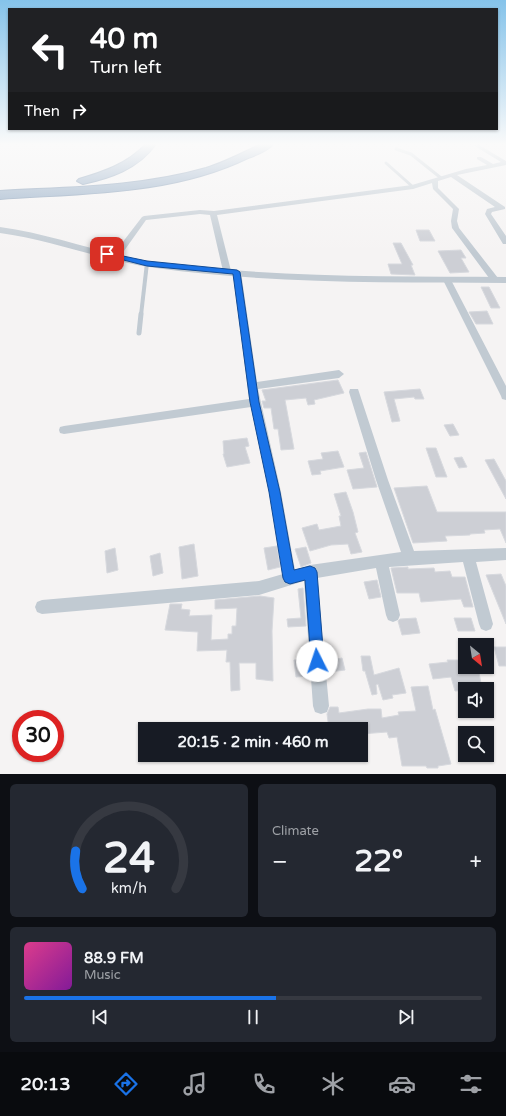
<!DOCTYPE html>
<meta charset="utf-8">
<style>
:root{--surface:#171b24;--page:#242831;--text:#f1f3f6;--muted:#9ea1a6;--line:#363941;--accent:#1a73e8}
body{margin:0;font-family:"Varela Round",sans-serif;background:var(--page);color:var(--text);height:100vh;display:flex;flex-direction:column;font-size:15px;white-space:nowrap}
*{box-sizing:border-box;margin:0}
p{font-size:13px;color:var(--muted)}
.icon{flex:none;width:22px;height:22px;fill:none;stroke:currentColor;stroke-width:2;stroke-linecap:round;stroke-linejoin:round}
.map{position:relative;height:774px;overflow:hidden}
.details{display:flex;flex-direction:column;gap:10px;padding:10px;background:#0d0f14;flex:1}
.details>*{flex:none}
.guide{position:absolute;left:8px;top:8px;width:490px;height:122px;border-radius:0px;box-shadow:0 1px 3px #0004;background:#202124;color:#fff;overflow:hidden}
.needle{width:26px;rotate:150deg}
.fabs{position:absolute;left:458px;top:638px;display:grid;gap:8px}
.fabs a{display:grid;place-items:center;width:36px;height:36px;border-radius:0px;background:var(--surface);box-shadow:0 1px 3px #0004;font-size:20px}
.speed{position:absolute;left:12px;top:710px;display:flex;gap:8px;font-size:20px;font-weight:700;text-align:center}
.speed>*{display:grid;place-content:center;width:52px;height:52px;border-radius:50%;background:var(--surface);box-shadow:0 1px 3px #0004;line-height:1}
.speed .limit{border:6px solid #d22;background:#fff;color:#111}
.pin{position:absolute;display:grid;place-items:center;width:34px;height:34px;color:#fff;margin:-17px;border-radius:8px;box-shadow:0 2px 6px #0006}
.me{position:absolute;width:44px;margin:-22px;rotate:356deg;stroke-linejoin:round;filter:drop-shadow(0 0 3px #0008)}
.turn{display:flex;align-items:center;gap:14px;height:84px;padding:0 16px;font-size:18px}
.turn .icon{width:52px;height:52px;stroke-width:2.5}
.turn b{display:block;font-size:28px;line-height:34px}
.then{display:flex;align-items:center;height:38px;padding:0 16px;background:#0003;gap:8px;font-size:15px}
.big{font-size:30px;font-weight:800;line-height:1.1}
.details .card{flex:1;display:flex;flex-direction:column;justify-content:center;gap:6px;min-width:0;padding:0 14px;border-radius:6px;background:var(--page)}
.details .dial{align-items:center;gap:0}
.dial svg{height:104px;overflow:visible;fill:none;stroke:var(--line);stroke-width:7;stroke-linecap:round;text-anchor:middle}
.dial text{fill:var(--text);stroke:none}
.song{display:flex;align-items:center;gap:12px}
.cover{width:48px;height:48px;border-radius:6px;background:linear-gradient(135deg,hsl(330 70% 55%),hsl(290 70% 35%))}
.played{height:4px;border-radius:2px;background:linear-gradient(90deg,var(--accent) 55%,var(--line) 55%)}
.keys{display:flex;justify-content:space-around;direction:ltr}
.heat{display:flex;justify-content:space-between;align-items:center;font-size:22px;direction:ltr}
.details .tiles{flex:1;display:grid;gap:10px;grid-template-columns:1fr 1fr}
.card:last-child{grid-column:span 2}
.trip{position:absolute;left:138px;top:722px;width:230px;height:40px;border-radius:0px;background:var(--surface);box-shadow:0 1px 3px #0004;font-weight:800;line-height:40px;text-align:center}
.menu{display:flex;height:64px;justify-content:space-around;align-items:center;background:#090b0e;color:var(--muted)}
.menu .icon{width:28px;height:28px}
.menu .on{color:var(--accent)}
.menu b{font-size:18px;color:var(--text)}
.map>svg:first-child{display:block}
</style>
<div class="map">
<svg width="506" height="774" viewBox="0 0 506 774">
<rect width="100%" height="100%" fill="#f5f3f3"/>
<g fill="#cdcfd5" stroke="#d7d9de">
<path d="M416,230H429L435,241H420Z"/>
<path d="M393,243H401L413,265H411L415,275L391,274L388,264H402Z"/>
<path d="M461,250L466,258H461L469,272L450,273L438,251Z"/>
<path d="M481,287H489L500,308H491Z"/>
<path d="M487,311L493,324H476L469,312Z"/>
<path d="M338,380L344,393L314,400L315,404L308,405L306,398L285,400L294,449L281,450L278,429H274L271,408H264L262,401H266L262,390Z"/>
<path d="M420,389L424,399H415L414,397L394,399L400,421L392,422L384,392Z"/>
<path d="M453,424L459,435L450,436L444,425Z"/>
<path d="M247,438L249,446L245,447L250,463L227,467L223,454H224L223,441Z"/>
<path d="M426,448H436L447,477H436Z"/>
<path d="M338,451L344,467L320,471L321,474L312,475L308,461L323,459L321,453Z"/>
<path d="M366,452L377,487L353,489L347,470L364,468L359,453Z"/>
<path d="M462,457L467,467L459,468L454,458Z"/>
<path d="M494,459L506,481V499L485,460Z"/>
<path d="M427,486L437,512H506V543L500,529L484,530L485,533L470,534V535L445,536L447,541L413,543L394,488Z"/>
<path d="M346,492L353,512L358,532L355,533L362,552L351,554L348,544L331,545L310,551L302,528L317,524L319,530L341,526L339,516H341L334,494Z"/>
<path d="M194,544L198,576L182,579L179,547Z"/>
<path d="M277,546L280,567L268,570L264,548Z"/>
<path d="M306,547L311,563L301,567L295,549Z"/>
<path d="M115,548L118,570L107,573L105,551Z"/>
<path d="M160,553L163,573L153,576L150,556Z"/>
<path d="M408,567V569L434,568L435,572L450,571L452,577H465L473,607H464L461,599L421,602L419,593H397L391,568Z"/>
<path d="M501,574L506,586V624L486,575Z"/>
<path d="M377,580L381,597L369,599L364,582Z"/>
<path d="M303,588L306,626L288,627L287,619L301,618L298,589Z"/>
<path d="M260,596L274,598L272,631L273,681L256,679V663H239L240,690L231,691L230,662H226L227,650L197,651L198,632L165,630L170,604H182L181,609L190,610L189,616L212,615L211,640L228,639V634H232V626H236L237,608L215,609V600Z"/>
<path d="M416,618L420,633L402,635L398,621L400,619Z"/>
<path d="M454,618H471L475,631H458Z"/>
<path d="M494,647H506V666H499Z"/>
<path d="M361,656H370L374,675L399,668L406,693L392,695L393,698L383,700L378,684L376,685L377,694L372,695L365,671H363Z"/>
<path d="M342,658L345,670L329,672L326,661Z"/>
<path d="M308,659L309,676L296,677L294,660Z"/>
<path d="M447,660H460L462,667H478L482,689L455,691L451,677L433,679L429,664L448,662Z"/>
<path d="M428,686L433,710L435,709L451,764L438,766V768H427L426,766H402L397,737L389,738L387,732L361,734V729H329L327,714L330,707H338L339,713L368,709H381L382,718L399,715L398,712L416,711L411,687Z"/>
</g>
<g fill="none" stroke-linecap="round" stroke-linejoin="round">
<g stroke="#7690ad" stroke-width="2">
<g id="motorway">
<path d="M145,145H155C138,169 110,178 83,184L77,181L79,179C103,172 127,164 145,145Z"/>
<path d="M259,145H272C267,151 256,155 248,158C172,195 83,193 0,199V191C68,187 140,187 206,168C225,162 242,153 259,145Z"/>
</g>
</g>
<g stroke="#c1cad2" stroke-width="3">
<path d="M396,149L411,154L441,178"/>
<path d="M386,163L413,187"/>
</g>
<path stroke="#c1cad2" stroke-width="4" d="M141,315L147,263"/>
<path stroke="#c1cad2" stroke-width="5" d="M139,333L141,314"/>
<g fill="#c1cad2" fill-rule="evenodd">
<path d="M473,145H479L506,161V165L457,175L505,207V209L492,212L491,214L506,236V244H503L485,214L487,209L495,207L451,177L438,181V188L459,209L457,221L459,228L498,278V282H492L452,228L451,221L453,209L433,189L432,183L413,189L217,215L231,271L227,273L223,271L210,215L200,214L146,220L119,258H116L112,256L142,217L144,216L200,210L214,211L412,185L466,169L487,165L477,159V157H481L493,164L501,162Z"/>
<path d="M234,270H237L241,272L257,382L339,370L344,374L339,378L258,389L281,492L295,570L310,565L401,552L376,480L349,392L350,389H358L359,392L388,480L414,551L506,548V560L476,562L493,624L491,629L486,631L481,629L479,624L463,562L389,567L400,615L398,620L393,622L388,620L386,615L376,568L317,578L329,706L327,712L321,714L315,712L313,706L304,581L259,595L42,614L37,612L35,607L37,602L42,600L259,581L283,574L269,492L251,407L64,434L60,433L59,430L60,427L64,426L249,399L233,272Z"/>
<path d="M444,278H450L451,280L506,386V400L502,399L501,396L443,280Z"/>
</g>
<path fill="#c1cad2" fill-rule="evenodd" d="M0,227C53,234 103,255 156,262C272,278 390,276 506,277V283C390,282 272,284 156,268C103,261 53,240 0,233Z"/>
<use href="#motorway" fill="#8ba5c1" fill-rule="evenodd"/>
</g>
<linearGradient id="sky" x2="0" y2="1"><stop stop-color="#85c3ea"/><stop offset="0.57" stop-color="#fafafa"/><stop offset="1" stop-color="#fafafa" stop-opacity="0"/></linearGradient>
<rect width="506" height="253" fill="url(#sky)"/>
<path fill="#1a73e8" stroke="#114b97" d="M104,252L147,261L237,270L240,272L259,402L280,492L294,570L310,566L315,568L317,572L324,661L322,666L317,668L313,666L311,661L305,580L290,584L285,582L283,578L269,492L250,402L233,274L147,266L104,255Z"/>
</svg>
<div class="fabs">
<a><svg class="needle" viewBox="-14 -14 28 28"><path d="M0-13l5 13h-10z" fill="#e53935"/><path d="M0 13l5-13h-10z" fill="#9ea1a6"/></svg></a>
<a><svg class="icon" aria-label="sound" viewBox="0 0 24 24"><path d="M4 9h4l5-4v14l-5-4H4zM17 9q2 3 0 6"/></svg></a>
<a><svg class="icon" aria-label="search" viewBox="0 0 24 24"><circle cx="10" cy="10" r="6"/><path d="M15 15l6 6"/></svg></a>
</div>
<div class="speed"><div class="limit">30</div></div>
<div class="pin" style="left:107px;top:254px;background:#d93025"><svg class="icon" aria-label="arrive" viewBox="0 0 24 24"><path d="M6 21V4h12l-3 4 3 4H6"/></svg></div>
<svg class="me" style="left:317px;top:661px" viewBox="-20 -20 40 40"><circle r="19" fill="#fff"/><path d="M0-13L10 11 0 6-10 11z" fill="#1a73e8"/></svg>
<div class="trip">20:15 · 2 min · 460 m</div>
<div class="guide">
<div class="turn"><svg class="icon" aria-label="left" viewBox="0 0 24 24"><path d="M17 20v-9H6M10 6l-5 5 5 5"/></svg><div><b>40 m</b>Turn left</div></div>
<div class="then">Then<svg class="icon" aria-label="right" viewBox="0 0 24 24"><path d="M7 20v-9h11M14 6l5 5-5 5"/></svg></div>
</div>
</div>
<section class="details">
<div class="tiles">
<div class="card dial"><svg viewBox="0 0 100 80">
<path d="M14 69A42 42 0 1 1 86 69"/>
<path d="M14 69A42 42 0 0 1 9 40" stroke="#1a73e8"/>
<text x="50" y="56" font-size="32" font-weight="700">24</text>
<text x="50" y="72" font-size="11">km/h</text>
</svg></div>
<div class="card"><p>Climate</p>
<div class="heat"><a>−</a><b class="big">22°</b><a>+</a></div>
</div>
<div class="card">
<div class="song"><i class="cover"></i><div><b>88.9 FM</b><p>Music</p></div></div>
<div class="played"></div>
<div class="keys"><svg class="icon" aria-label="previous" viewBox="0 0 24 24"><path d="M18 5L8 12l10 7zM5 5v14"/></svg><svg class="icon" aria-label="pause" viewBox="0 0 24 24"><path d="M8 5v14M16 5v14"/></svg><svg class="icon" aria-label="next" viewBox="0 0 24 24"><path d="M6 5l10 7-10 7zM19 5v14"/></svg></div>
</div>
</div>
</section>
<nav class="menu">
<b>20:13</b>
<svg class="icon on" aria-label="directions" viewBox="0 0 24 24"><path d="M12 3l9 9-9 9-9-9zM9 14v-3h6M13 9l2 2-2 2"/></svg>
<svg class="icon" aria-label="music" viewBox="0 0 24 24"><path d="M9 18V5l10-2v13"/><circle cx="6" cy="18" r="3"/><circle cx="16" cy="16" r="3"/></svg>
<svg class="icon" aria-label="phone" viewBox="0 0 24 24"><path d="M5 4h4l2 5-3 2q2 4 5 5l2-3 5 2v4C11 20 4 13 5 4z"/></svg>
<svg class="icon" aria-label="climate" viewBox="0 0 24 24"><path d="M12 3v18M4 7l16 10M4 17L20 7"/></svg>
<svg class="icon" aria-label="car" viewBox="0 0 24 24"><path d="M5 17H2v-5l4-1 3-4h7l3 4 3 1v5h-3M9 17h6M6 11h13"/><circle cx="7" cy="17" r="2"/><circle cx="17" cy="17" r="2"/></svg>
<svg class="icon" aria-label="filters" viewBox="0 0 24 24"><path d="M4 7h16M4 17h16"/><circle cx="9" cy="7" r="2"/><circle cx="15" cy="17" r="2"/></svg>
</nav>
